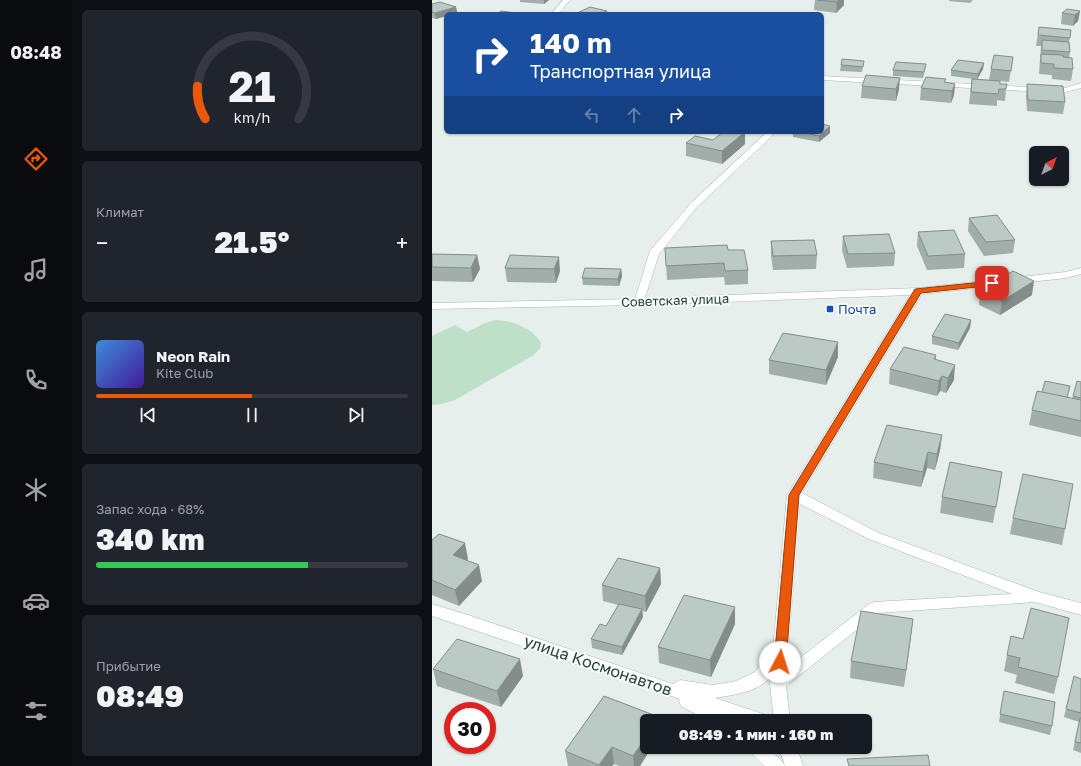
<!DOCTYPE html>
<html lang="ru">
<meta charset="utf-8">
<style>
:root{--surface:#171b24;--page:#20242c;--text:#f1f3f6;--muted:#9ea1a6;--line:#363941;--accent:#ea580c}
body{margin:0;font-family:"Golos Text",sans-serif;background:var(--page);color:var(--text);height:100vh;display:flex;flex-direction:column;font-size:15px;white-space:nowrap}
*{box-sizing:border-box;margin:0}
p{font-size:13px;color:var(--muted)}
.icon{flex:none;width:22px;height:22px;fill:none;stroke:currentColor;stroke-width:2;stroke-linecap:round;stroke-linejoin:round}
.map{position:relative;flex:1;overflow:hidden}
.details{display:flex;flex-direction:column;gap:10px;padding:10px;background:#0d0f14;width:360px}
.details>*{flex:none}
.banner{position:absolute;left:12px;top:12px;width:380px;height:122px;border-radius:6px;box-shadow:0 1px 3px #0004;background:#1a4fa0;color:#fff;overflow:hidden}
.needle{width:26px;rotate:41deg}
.tools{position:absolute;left:597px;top:146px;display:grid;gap:8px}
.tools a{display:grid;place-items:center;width:40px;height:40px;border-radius:6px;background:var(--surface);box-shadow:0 1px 3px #0004;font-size:20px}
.speed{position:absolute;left:12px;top:702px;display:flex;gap:8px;font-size:20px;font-weight:700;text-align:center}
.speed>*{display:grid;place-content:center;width:52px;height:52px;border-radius:50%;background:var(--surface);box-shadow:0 1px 3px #0004;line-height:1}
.speed .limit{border:6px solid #d22;background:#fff;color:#111}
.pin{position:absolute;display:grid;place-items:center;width:34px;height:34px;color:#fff;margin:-17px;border-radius:8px;box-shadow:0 2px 6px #0006}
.me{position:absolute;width:44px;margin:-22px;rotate:5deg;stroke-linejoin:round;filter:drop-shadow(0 0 3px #0008)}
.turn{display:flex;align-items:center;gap:14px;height:84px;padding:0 20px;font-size:18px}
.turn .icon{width:52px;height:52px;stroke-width:2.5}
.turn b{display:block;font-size:28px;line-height:34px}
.lanes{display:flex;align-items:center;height:38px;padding:0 20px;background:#0003;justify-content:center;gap:20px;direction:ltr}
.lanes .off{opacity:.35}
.big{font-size:30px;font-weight:800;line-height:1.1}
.details .widget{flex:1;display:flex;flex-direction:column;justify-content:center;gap:6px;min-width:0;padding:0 14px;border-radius:6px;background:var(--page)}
.details .dial{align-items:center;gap:0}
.dial svg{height:104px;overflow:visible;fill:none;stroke:var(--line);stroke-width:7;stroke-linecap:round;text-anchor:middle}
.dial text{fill:var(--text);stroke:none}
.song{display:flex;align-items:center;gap:12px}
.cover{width:48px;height:48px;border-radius:6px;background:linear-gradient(135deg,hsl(210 70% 55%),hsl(260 70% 35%))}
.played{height:4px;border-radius:2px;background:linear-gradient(90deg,var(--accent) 50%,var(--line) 50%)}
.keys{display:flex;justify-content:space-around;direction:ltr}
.heat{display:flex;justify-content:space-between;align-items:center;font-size:22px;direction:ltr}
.charge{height:6px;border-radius:3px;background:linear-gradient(90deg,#34c759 68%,var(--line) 0)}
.trip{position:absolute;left:208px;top:714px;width:232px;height:40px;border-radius:6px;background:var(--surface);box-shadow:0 1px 3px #0004;font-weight:800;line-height:40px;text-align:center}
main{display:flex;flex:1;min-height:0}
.dock{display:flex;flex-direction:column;width:72px;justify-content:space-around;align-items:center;background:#090b0e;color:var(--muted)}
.dock .icon{width:28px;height:28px}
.dock .current{color:var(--accent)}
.dock b{font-size:18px;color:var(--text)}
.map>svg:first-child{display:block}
</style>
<main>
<nav class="dock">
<b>08:48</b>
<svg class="icon current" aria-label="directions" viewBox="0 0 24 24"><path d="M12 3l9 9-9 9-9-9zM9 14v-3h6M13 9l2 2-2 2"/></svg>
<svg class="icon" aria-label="music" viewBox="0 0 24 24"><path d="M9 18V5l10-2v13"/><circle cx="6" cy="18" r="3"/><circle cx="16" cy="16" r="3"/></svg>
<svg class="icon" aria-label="phone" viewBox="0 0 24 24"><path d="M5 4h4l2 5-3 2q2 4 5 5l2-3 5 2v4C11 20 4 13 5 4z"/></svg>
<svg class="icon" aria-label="climate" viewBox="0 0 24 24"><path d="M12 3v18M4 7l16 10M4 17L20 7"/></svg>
<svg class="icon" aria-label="car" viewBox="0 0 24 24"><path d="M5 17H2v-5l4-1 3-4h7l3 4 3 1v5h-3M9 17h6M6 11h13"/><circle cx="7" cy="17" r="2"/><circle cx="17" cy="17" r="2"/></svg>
<svg class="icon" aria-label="filters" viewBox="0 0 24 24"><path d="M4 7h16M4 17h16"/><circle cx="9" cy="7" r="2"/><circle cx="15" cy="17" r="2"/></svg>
</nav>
<section class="details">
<div class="widget dial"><svg viewBox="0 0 100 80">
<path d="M14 69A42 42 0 1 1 86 69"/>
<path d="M14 69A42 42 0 0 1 8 44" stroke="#ea580c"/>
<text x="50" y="56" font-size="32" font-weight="700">21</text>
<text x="50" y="72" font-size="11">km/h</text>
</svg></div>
<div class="widget"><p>Климат</p>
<div class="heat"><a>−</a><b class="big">21.5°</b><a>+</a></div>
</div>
<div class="widget">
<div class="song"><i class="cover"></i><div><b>Neon Rain</b><p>Kite Club</p></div></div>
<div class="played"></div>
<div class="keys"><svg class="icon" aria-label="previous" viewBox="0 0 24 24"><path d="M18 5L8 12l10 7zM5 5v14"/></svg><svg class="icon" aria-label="pause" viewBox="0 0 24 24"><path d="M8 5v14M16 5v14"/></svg><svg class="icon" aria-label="next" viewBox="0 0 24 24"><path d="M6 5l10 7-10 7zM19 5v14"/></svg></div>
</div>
<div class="widget"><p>Запас хода · 68%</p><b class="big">340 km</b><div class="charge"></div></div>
<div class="widget"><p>Прибытие</p><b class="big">08:49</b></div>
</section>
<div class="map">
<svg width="649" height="766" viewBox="0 0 649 766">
<rect width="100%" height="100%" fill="#e6efeb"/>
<path fill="#bfe0c8" d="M63,320C79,320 101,328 109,343L108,349L100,356L23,400L10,404L0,405V336L23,325L35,332L53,323Z"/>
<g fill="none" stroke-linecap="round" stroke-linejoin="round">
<g stroke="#a8b8b2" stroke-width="1">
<g id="minor">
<path d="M131,0H138L126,14H119Z"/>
<path d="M390,76L630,89L649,83V88L630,93L390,80Z"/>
<path d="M335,132H344L265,207L227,254L213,298L486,288L634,272L649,268V274L634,278L490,294L370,493L447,533L607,592L649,603V615L603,602L446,613L354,686L358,721H342L338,684L339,676C327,692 301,695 283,698L337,716L339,721H311L297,716L299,721H276L249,706L247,701L248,699L0,616V604L36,615L241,684L248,680L281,685L304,681L323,672L341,649L355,495L478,295L207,305L0,309V303L203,299L218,251L259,203ZM368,504L437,539L580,594L442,602L437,604L355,668Z"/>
<path d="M315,747H335L350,761L353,766H332L318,752Z"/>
<path d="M347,747H365L371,766H353Z"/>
</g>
</g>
<use href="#minor" fill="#fff" fill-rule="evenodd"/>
</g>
<g fill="#a1aea9">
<path d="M88,0H117L112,4L88,2Z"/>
<path d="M383,0H412V5L404,13L382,10Z"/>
<path d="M517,0H541L538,3L517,1Z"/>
<path d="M0,4L24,7L25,12L19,14H14V16L4,19L0,18Z"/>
<path d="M648,11L646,21L641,26L629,24L630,13Z"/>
<path d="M607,27L639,30L637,42L638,52L637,58L641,69L639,81L620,79V75L607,74L609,46H604Z"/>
<path d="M581,57L577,82L568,81V84L574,89L573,101L565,100V106L537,104L540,79H542L519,76V70L552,63L551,69L545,79L557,80L559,69Z"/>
<path d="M432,61L430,72L408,71L409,65Z"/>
<path d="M494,64L493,70L491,78L461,76V70Z"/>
<path d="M513,82L523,84L522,95L519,103L488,100L489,88Z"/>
<path d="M595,84L633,102L631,114L595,111L594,96Z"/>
<path d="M430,86L467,89L464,101L429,98Z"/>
<path d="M398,126V133L387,142L361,137V132H390Z"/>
<path d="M281,140L313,144L290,164L254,156V143Z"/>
<path d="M537,218L583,240L581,253L552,256L536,231Z"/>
<path d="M486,232L533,254L532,268L495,270L485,246Z"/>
<path d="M411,236L463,253L462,266L415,268L410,250Z"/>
<path d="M339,241L385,255L384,269L341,270L339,255Z"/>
<path d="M233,248L296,250L316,270V284L293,285L292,277L235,280Z"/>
<path d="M0,254L45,255L48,269L41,282L0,281Z"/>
<path d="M78,255L128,271L124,283L75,282L73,268Z"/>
<path d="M189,269L190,276L187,286L151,285L150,278Z"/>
<path d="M548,291L600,295L568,315L547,305Z"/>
<path d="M539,320L538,328L526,350L500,344V336Z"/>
<path d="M406,342V357L394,385L337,374V360Z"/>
<path d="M504,355V360L522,380L514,393L508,391L505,396L457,384L458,369Z"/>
<path d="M649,382V437L597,425L600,410L635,398L640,399L641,396Z"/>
<path d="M510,435L508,450L503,470L495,468L489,487L441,478L442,462Z"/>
<path d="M570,472L561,523L508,513L510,497Z"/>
<path d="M581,518L633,529L630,545L578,534Z"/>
<path d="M0,540L36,559L35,560L50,581L27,606L0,595Z"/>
<path d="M228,568L229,584L214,612L210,611L211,617L190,655L160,648L159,639L174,626L186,605L171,601L170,585Z"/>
<path d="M303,607V624L279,677L227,663L226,647Z"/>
<path d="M481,619L472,687L418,678L419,661Z"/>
<path d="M591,639L626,677L622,694L583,683L585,675L572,671L575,655Z"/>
<path d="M1,669L91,676L69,707L5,686Z"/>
<path d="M642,676L649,679V753L641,750L647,722L632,717Z"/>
<path d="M572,691L620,726L618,735L567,722Z"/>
<path d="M172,696L227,717L228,721H215V747H220L208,766H187L182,764L180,766H136L133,751Z"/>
</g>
<g fill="#838d89">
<path d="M112,0H117L112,4Z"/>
<path d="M407,0H412V5L404,13L405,2Z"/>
<path d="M24,7L25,12L19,14H14V16L4,19L3,13Z"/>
<path d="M175,11L176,14H168Z"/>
<path d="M648,11L646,21L641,26L643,15Z"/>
<path d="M552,63L551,69L545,80L546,74Z"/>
<path d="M468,78L467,89L464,101V89Z"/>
<path d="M523,84L522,95L519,103L520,91Z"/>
<path d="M398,126V133L387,142V136Z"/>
<path d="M313,132V144L290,164V151Z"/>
<path d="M45,255L48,269L41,282L39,268Z"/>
<path d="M127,257L128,271L124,283L122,269Z"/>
<path d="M189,269L190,276L187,286L186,279Z"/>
<path d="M602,281L600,295L568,315L570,301Z"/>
<path d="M539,320L538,328L526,350L527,343Z"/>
<path d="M406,342V357L394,385V370Z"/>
<path d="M523,365L522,380L514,393L516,378Z"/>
<path d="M510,376L508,391L505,396L507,381Z"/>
<path d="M510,435L508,450L503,470L505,454Z"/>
<path d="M496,452L495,468L489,487L491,472Z"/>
<path d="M33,543L36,559L25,571L21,555Z"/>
<path d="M47,565L50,581L27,606L23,590Z"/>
<path d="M228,568L229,584L214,612L213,596Z"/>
<path d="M303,607V624L279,677L278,660Z"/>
<path d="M210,609L211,617L190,655V647Z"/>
<path d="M481,619L479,636L472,687L474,670Z"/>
<path d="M88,659L91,676L69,707L65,691Z"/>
<path d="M215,736V747H220L208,766H202L201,756Z"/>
<path d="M180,747L182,764L180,766H168L167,765Z"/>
</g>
<g fill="#bbcac4" stroke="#838d89">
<path d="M385,0H407L405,2Z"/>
<path d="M8,2L24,7L3,13L0,12V4Z"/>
<path d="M158,7L175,11L168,14H143Z"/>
<path d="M635,9L648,11L643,15L630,13Z"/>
<path d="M69,11L91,14H65Z"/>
<path d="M607,27L639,30L638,38L606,35Z"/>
<path d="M610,40L637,42L638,52L610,50Z"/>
<path d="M609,54L631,55V57L640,58L641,69L622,68V64L609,63Z"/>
<path d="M562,55L581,57L579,71L559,69Z"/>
<path d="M410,59L432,61L431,67L409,65Z"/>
<path d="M526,60L552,63L546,74L519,70Z"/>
<path d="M464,62L494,64L492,72L461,70Z"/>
<path d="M434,75L468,78L464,89L430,86Z"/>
<path d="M494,77L514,79L512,82L523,84L520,91L489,88Z"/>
<path d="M540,79L568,81V84H575L574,89H567L566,94L539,92Z"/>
<path d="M595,84L631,86L633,102L596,100Z"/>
<path d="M390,124L398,126L387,136L369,132H390Z"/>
<path d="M291,132H313L290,151L254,143L263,136L281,140Z"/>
<path d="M565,215L583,240L554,242L537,218Z"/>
<path d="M522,230L533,254L496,256L486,232Z"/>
<path d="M457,234L463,253L416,254L411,236Z"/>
<path d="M382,240L385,255L341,256L339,241Z"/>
<path d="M295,245L296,250H312L316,270L293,271L292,263L234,266L233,248Z"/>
<path d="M0,254L45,255L39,268L0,267Z"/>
<path d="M78,255L127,257L122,269L73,268Z"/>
<path d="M153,268L189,269L186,279L150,278Z"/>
<path d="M581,271L602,281L570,301L548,291Z"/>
<path d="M513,314L539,320L527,343L500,336Z"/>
<path d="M351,333L406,342L394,370L337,360Z"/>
<path d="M472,347L504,355L502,359L523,365L516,378L510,376L507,381L458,369Z"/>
<path d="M613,381L638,386L635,398L610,392Z"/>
<path d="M645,381L649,382V398L641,396Z"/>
<path d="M605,391L649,400V421L600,410Z"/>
<path d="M455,425L510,435L505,454L496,452L491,472L442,462Z"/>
<path d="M518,462L570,472L564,507L510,497Z"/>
<path d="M591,474L641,484L633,529L581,518Z"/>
<path d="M7,534L33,543L21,555L47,565L23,590L0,580V540Z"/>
<path d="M186,558L228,568L213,596L170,585Z"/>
<path d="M252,595L303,607L278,660L226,647Z"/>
<path d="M187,604L210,609L190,647L159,639L168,624L174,626Z"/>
<path d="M599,608L637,618L626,677L586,667L588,658L575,655L579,636L591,639Z"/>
<path d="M429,611L481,619L474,670L419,661Z"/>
<path d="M25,639L88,659L65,691L1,669Z"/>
<path d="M642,676L649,679V713L634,709Z"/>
<path d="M572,691L623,702L620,726L568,714Z"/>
<path d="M172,696L227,717L225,721H215V736L201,756L180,747L167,765L133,751Z"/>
<path d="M648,718H649V743L643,742Z"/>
<path d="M496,755L498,766H417L415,759Z"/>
</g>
<path fill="#ea580c" stroke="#983908" d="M560,281L564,283L563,285L489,293L367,495L354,662L352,665L348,667L344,665L342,662L357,495L483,289Z"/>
<rect fill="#1a4fb4" stroke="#f7fbf9" stroke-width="1.5" x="394" y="305" width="8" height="8" rx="2"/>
<g text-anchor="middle" stroke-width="4" stroke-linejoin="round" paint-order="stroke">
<g font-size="13" fill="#24423a" stroke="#f7fbf9">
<text transform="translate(243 300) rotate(-2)" y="5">Советская улица</text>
</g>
<g font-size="13" fill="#164399" stroke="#f7fbf9" text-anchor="start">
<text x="406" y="314">Почта</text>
</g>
<g font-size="16" fill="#24423a" stroke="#f7fbf9">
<text transform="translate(166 665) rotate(19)" y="6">улица Космонавтов</text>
</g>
</g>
</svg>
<div class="tools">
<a><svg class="needle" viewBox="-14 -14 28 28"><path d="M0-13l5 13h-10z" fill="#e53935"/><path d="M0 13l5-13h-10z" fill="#9ea1a6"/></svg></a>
</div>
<div class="speed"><div class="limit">30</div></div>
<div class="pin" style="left:560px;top:283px;background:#d93025"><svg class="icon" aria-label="arrive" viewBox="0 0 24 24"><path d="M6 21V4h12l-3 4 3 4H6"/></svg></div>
<svg class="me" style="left:348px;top:662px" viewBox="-20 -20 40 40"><circle r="19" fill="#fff"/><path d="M0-13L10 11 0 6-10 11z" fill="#ea580c"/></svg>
<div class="trip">08:49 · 1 мин · 160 m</div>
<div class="banner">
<div class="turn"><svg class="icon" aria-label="right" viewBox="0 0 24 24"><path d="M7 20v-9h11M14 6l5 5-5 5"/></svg><div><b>140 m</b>Транспортная улица</div></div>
<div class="lanes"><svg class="icon off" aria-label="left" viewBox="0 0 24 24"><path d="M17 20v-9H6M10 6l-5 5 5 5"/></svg><svg class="icon off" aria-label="ahead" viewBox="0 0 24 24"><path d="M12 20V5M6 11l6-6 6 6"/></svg><svg class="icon" aria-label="right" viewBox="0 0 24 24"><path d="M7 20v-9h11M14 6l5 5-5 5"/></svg></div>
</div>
</div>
</main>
